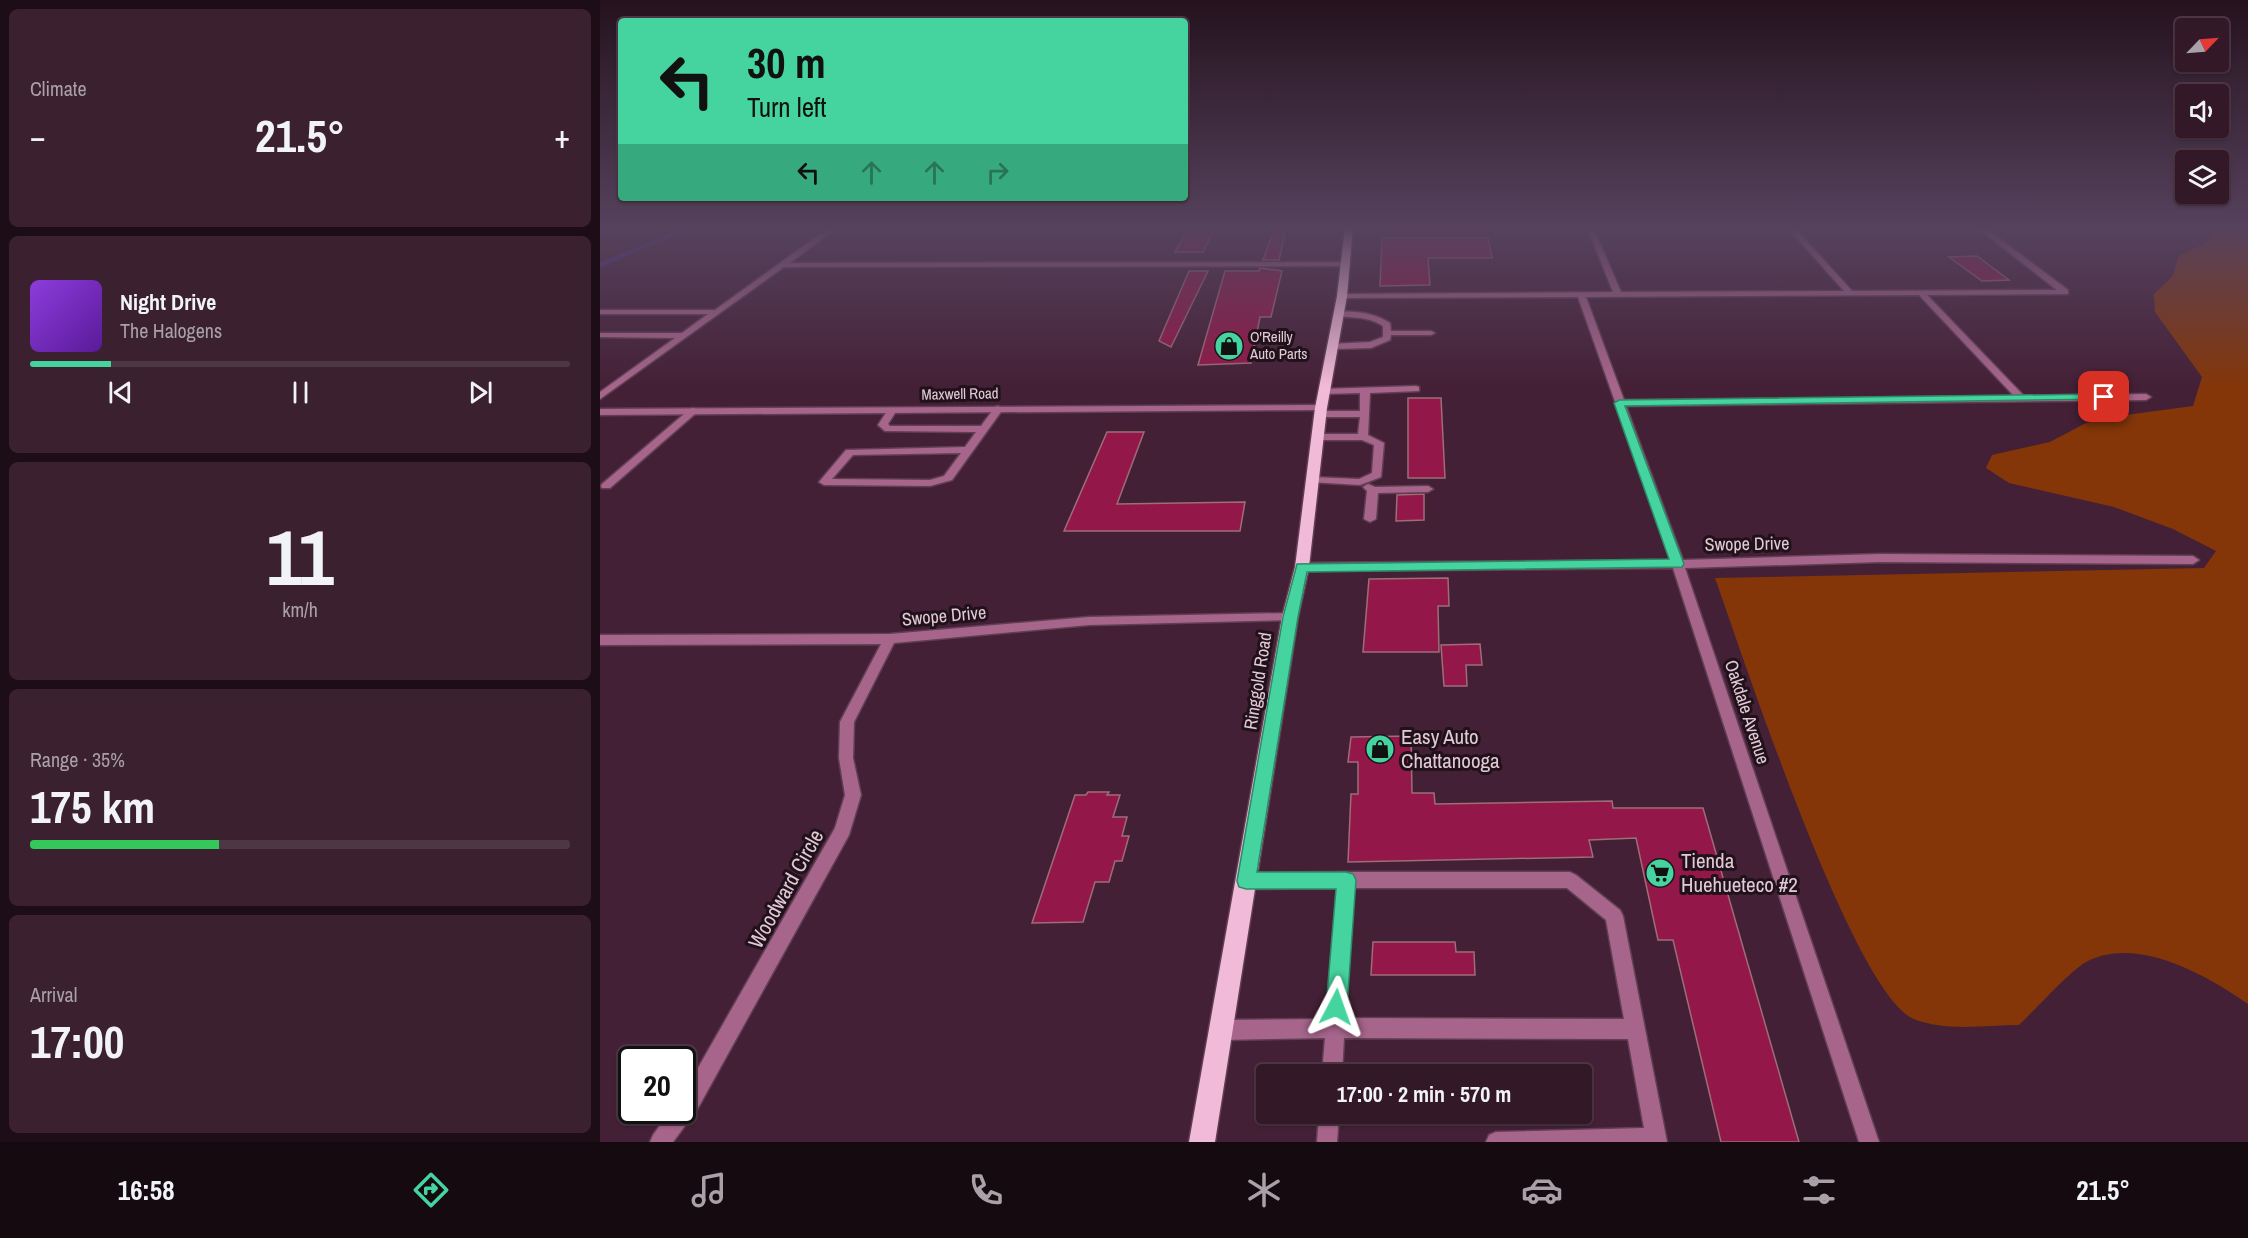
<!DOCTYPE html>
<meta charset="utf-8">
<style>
:root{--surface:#331828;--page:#3b2130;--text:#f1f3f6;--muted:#a9a0a8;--line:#4e3745;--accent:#45d49f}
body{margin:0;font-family:"Archivo Narrow",sans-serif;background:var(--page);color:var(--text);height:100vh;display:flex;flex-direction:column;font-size:22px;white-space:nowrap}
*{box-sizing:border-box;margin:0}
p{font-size:20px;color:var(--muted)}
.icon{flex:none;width:33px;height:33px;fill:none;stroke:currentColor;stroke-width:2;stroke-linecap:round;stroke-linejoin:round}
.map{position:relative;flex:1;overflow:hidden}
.details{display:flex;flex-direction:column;gap:9px;padding:9px;background:#1c0d16;width:600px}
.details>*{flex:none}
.guide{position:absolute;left:18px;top:18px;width:570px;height:183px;border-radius:6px;box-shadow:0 2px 4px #0004,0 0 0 2px var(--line);background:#45d49f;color:#111;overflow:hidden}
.needle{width:39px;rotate:65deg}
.buttons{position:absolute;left:1575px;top:18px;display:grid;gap:12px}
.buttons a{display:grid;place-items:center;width:54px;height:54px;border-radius:6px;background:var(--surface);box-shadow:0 2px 4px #0004,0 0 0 2px var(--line);font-size:30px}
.speed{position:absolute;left:18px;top:1046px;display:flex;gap:12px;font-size:30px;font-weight:700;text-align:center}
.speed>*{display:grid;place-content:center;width:78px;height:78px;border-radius:50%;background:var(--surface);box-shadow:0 2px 4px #0004,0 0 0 2px var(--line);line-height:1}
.speed .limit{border:3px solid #111;border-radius:9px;background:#fff;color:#111}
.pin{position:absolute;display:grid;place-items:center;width:51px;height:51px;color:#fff;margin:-26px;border-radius:12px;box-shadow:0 3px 9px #0006}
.me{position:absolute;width:66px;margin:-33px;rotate:4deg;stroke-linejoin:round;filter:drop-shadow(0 0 4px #0008)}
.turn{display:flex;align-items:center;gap:21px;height:126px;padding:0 30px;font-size:27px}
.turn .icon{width:78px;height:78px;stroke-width:2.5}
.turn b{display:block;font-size:42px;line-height:51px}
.lanes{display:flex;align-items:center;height:57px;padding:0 30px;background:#0003;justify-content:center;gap:30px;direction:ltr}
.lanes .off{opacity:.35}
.big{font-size:45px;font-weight:700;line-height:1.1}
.details .widget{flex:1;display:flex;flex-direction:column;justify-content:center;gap:9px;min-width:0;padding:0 21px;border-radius:9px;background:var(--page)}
.details .dial{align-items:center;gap:0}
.dial b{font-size:78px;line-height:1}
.song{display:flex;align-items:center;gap:18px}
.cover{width:72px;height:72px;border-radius:9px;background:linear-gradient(135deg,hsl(270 70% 55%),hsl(270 70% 35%))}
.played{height:6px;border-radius:3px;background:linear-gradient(90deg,var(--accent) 15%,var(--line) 15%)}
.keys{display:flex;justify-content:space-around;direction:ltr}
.heat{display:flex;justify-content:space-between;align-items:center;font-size:33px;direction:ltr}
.charge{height:9px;border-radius:4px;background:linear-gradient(90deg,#34c759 35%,var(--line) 0)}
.trip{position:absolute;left:656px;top:1064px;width:336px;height:60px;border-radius:6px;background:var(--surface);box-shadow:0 2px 4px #0004,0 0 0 2px var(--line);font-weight:700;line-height:60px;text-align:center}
.tabs{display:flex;height:96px;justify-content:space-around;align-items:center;background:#140a10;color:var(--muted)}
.tabs .icon{width:42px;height:42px}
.tabs .current{color:var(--accent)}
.tabs b{font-size:27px;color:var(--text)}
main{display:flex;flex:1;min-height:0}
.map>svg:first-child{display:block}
</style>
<main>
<section class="details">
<div class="widget"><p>Climate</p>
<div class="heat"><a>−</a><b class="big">21.5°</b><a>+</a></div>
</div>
<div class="widget">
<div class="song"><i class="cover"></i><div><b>Night Drive</b><p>The Halogens</p></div></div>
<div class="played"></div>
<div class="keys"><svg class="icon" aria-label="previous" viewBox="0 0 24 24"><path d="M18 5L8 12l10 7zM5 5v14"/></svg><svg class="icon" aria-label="pause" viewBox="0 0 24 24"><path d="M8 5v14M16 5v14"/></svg><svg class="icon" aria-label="next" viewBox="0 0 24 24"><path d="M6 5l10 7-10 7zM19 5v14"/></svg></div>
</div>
<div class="widget dial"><b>11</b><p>km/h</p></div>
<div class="widget"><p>Range · 35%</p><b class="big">175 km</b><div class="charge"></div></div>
<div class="widget"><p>Arrival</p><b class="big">17:00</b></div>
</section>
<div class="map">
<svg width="1648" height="1142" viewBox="0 0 1648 1142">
<rect width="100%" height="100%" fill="#442036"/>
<path fill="#843609" d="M1617,227H1648V1004C1606,975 1537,935 1486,962C1470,971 1435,1010 1419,1025C1386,1025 1346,1032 1314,1019C1253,994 1142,653 1115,578L1604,568L1616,551L1573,529L1514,507L1409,483L1386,468L1392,455L1450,442L1484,424L1503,418L1593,406L1602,377L1555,312L1554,294L1572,277L1579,256L1609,241Z"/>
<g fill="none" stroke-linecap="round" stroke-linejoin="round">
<path stroke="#423098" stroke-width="4.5" d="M0,265L90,227"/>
</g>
<g fill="#931748" stroke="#9d6d78" stroke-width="1.5">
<path d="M589,227H615L603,252H575Z"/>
<path d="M675,227L686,228L679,260H663Z"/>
<path d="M782,238H888L892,258H828L830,285L780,286Z"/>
<path d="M1377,256L1409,280L1382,281L1349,257Z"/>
<path d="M660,268L682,271L671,317H660L651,363L598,365L625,271H659Z"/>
<path d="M589,271H608L571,347L559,341Z"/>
<path d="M808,398H841L845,478H808Z"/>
<path d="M507,432H544L517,504L645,502L640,531H464Z"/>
<path d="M824,494V520L796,521L797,495Z"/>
<path d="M848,578L849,606H838L839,652H763L769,579Z"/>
<path d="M880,644L882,665H866L867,686H844L841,645Z"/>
<path d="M811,736L812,793H834L835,804L1012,801L1013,808H1103L1199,1142H1121L1073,940H1058L1036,838L989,840L993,857L748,862L751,794H758V762H748L751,737Z"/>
<path d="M488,792H509L507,795H520L513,817H527L522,836H529L522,861H515L509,882H495L483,922L432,923L475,795H486Z"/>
<path d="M773,942H855L856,952H874L875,975H771Z"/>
</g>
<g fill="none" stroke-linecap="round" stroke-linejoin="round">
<g stroke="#603f53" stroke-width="3">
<g id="service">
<path d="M736,312C754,310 775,313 790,323L791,331H831L835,333L831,335H791L790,340L771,348L733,349L730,348V344L770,342L783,337V326C768,316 753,318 736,316Z"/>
<path d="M816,386L819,387V391L770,393L768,435L784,443L781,477L760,485L709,482L708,480L713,477L759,479L772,473L774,445L762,440H717L712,437L717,434H758L760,417H720L715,414L720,411H760V393L724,394L721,393V389Z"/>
<path d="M398,406L403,409L352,480L330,486L224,485L219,482L246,450L365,447L376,432L285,431L278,425L289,408H295L297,410L288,424L290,426H381L395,407ZM361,453L344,476L330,480L232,479L253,455Z"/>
<path d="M93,408L96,409V413L10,488H2L1,486L2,484L90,409Z"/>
<path d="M768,484L775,487L828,486L833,489L828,492L778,493L776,519L770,522L764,519L767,491L763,487Z"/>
<path d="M746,872H970L976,875L1020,910L1023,916L1067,1142H886L889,1135L896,1132L1044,1128L1028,1039L744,1038L742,1074H722L725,1038L621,1040L614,1037L611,1030L614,1023L621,1020L726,1019L737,888L646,889L640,886L638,881L640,876L646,873ZM754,888H967L1006,920L1024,1019L745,1018Z"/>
<path d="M719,1113H739L737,1142H717Z"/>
</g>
</g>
<g stroke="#603f53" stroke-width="3">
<g id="minor">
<path d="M230,227H238L190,263L743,262L747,264L743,266L184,267L0,399V392L75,338L0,337V333H82L108,314H0V310H115Z"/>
<path d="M987,227H993L1021,292L1244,291L1187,227H1194L1252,291L1457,290L1376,227H1384L1468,290V294L1327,295L1424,396L1546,394L1551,397L1546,400L1026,406L1083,560L1280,554L1593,556L1599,560L1593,564L1280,562L1085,568L1279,1142H1259L1073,568L702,571L696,567L702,563L1071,560L978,297L742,298L738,296L742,294L1013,292ZM1319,295L1414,396L1024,400L986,297Z"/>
<path d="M721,405L726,408L724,410L0,415V409Z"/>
<path d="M690,613L696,617L694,620L489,625L294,643L254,722L253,758L261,795L249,835L98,1108L73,1142H50L53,1135L71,1110H82V1096L235,828L245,795L239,758L240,722L281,644L0,645V635L290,634L489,617Z"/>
</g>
</g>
<g stroke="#603f53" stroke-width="3">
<path id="primary" d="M745,227H753L747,296L727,408L709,567L698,617L615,1142H589L682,617L695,567L715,408L737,296Z"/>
</g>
<use href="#service" fill="#a7658c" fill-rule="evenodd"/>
<use href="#minor" fill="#a7658c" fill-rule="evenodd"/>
<use href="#primary" fill="#f2bad9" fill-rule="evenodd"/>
</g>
<linearGradient id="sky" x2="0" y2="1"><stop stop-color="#25121e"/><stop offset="0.59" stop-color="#56425d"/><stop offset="1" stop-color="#56425d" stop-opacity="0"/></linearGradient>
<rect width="1648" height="387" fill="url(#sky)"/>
<path fill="#45d49f" stroke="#2d8a67" stroke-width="1.5" d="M1504,394L1510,397L1508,399L1025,406L1084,564L1082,567L707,572L698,617L657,872H746L753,874L756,880L747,1007L744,1014L736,1017L729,1014L726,1007L736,889H646L639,887L637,881L683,617L697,564L1069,559L1014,403L1019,400Z"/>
<defs>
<g id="shop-disc" transform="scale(1.5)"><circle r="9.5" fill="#45d49f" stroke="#20111a"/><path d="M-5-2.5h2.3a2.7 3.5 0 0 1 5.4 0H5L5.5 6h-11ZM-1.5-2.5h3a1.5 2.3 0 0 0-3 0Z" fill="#111"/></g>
<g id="supermarket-disc" transform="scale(1.5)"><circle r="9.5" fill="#45d49f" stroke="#20111a"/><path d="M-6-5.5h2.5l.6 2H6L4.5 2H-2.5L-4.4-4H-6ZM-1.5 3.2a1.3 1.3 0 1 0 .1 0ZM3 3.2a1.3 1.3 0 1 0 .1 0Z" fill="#111"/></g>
</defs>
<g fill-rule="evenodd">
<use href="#shop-disc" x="629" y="346"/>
<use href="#shop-disc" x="780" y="749"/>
<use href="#supermarket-disc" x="1060" y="873"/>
</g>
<g text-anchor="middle" stroke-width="6" stroke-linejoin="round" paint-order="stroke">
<g font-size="15" fill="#e1cad6" stroke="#20111a" text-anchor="start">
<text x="650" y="342">O'Reilly<tspan x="650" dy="17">Auto Parts</tspan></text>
</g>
<g font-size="15" fill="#e1cad6" stroke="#20111a">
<text transform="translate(360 394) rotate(-1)" y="5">Maxwell Road</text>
</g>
<g font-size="18" fill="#e1cad6" stroke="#20111a">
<text transform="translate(1147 544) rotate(-1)" y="6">Swope Drive</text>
<text transform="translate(344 616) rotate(-5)" y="6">Swope Drive</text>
<text transform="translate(658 681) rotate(-81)" y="6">Ringgold Road</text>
<text transform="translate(1147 712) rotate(72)" y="6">Oakdale Avenue</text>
</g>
<g font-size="21" fill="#e1cad6" stroke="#20111a" text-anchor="start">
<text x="801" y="744">Easy Auto<tspan x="801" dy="24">Chattanooga</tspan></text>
<text x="1081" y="868">Tienda<tspan x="1081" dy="24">Huehueteco #2</tspan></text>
</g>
<g font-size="21" fill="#e1cad6" stroke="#20111a">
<text transform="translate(186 889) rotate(-61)" y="7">Woodward Circle</text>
</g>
</g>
</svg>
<div class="buttons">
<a><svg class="needle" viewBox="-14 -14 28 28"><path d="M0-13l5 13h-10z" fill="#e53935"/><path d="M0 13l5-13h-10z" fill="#a9a0a8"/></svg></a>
<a><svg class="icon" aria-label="sound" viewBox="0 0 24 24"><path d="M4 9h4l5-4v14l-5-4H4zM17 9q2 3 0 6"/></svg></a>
<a><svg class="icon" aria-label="layers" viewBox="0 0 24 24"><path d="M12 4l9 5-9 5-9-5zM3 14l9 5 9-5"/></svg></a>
</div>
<div class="speed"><div class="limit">20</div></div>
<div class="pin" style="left:1504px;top:397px;background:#d93025"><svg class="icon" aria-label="arrive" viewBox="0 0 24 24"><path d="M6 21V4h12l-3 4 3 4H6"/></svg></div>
<svg class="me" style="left:736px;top:1007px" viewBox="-20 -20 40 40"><path d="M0-17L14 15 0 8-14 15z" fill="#45d49f" stroke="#fff" stroke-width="4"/></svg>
<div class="trip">17:00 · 2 min · 570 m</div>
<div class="guide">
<div class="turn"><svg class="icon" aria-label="left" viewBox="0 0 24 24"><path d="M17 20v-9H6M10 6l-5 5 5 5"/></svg><div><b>30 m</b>Turn left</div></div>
<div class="lanes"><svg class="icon" aria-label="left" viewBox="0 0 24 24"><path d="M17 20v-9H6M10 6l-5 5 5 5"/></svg><svg class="icon off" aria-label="ahead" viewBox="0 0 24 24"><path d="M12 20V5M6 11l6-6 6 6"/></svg><svg class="icon off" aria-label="ahead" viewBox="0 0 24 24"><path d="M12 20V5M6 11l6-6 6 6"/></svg><svg class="icon off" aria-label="right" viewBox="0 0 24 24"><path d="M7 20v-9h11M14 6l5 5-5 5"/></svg></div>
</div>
</div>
</main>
<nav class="tabs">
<b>16:58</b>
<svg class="icon current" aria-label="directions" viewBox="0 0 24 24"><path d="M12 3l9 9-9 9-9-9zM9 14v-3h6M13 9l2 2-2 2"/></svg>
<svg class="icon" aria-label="music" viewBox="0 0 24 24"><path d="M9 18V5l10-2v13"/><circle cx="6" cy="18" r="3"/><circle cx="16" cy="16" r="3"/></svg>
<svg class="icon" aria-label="phone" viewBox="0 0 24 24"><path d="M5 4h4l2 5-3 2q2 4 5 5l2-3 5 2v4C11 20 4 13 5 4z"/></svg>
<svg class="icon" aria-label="climate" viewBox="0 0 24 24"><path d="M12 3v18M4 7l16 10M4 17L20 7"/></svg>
<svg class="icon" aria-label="car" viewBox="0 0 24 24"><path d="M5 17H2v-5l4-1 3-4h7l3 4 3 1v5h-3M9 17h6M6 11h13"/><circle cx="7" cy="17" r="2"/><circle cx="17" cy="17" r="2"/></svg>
<svg class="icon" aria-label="filters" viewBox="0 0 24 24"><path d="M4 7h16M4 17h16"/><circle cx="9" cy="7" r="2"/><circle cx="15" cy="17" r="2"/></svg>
<b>21.5°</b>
</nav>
